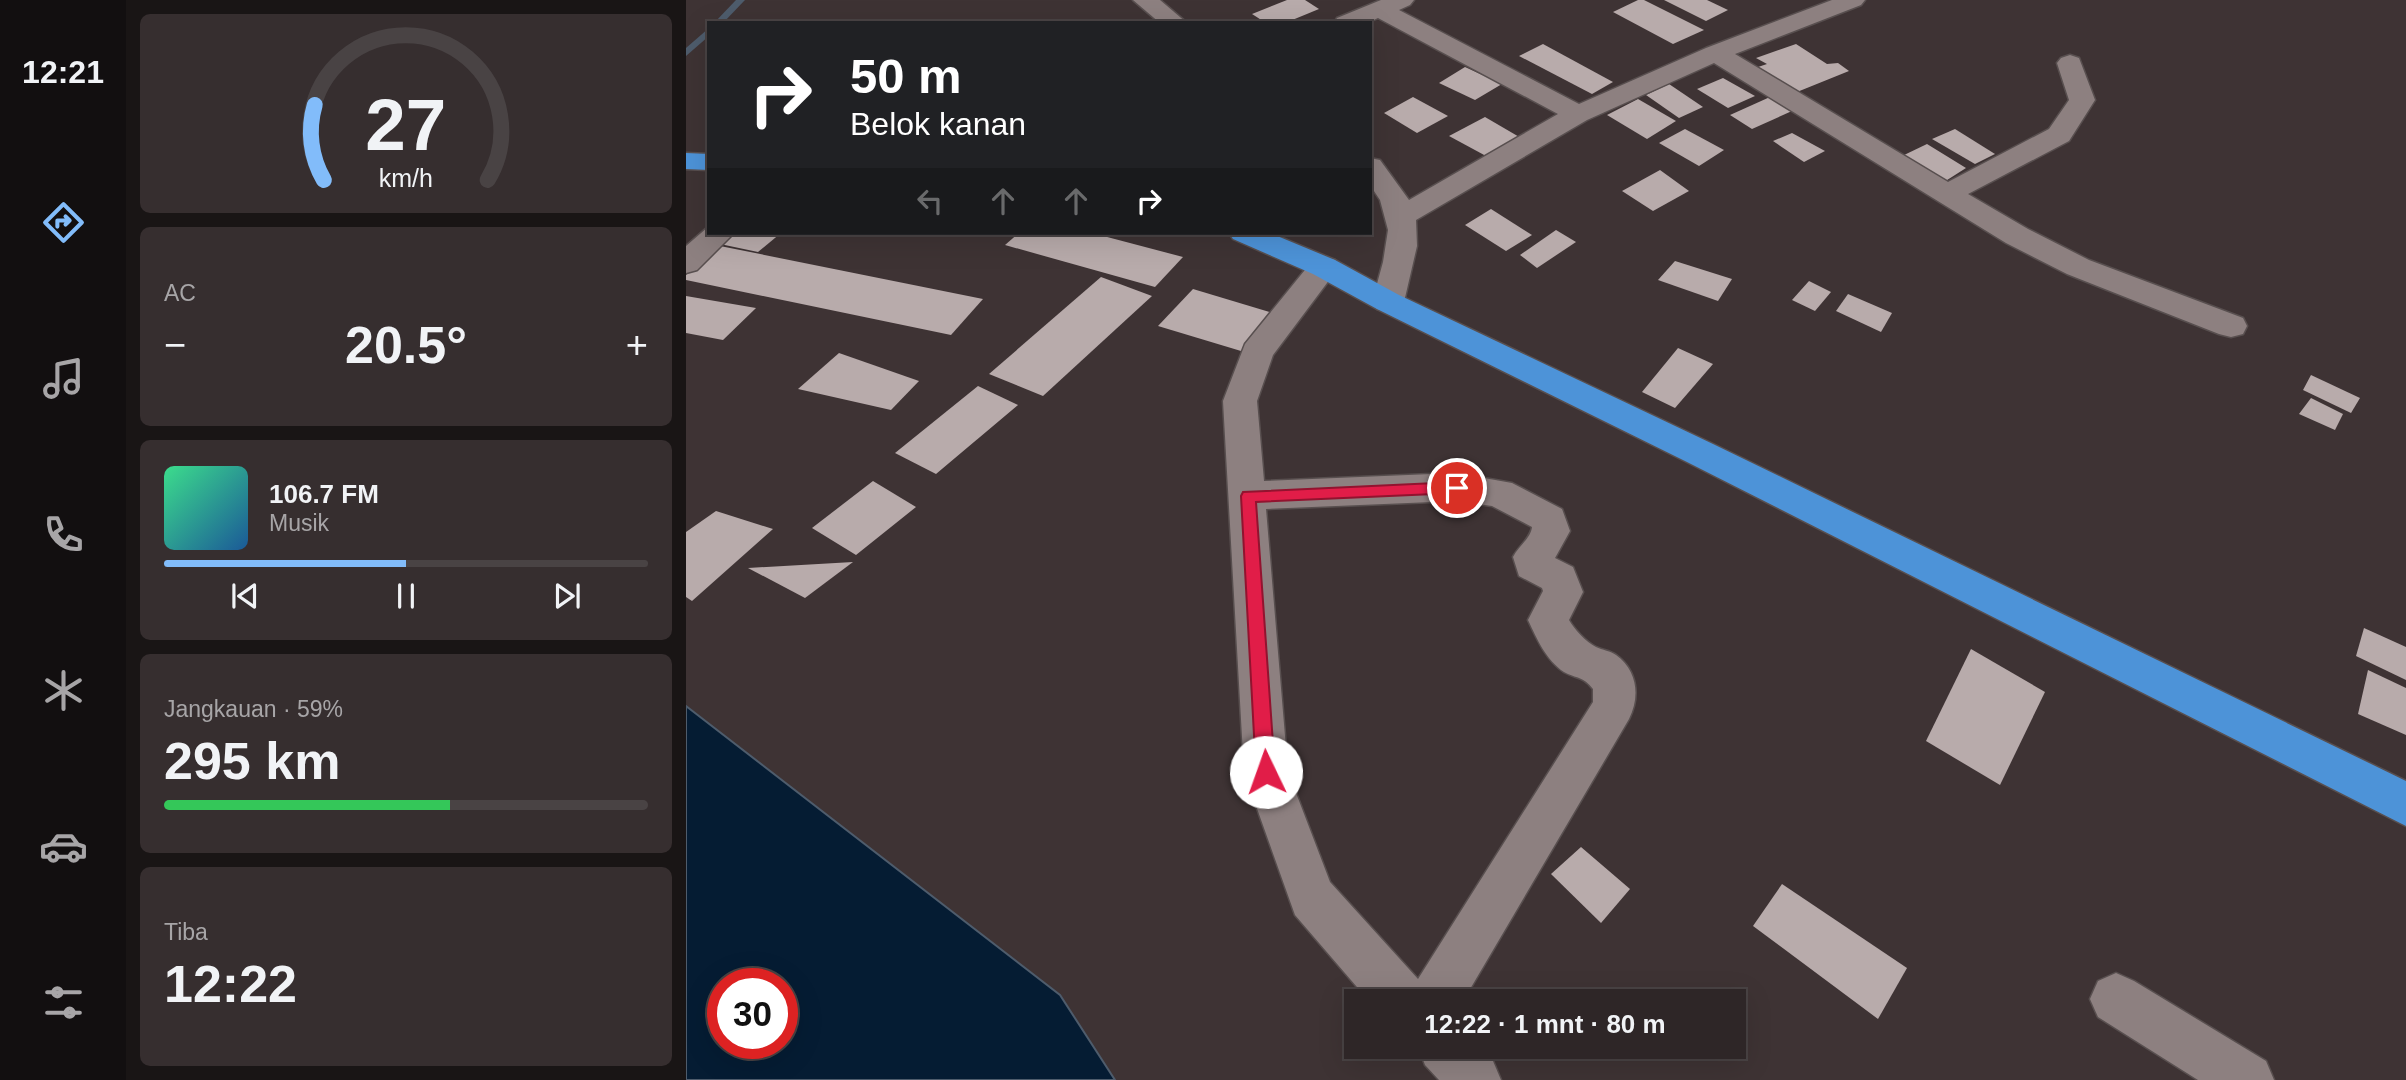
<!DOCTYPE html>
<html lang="id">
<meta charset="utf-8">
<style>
:root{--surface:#2e2627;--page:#362e2f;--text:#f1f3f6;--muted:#a7a5a7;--line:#494344;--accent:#82bcfa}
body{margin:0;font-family:Helvetica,sans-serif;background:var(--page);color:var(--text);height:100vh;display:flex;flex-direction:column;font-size:26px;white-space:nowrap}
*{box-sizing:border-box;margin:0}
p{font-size:23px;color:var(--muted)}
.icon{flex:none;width:38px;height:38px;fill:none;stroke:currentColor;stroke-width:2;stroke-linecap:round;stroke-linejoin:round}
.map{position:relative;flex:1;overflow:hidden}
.side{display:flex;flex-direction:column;gap:14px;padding:14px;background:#191515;width:560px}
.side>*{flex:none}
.hud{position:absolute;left:21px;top:21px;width:665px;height:214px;border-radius:0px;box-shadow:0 7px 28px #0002,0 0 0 2px var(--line);background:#202124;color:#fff;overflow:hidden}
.speed{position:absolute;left:21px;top:968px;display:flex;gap:14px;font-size:35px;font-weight:700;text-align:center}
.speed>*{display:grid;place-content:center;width:91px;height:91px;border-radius:50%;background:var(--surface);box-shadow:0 7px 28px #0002,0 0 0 2px var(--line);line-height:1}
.speed .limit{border:10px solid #d22;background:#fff;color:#111}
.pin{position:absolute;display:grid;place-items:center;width:60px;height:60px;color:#fff;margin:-30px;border:4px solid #fff;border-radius:50%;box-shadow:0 2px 7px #0007}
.me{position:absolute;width:77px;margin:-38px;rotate:357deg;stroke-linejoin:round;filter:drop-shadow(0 0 5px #0008)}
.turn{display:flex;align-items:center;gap:24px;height:147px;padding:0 28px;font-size:32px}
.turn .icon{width:91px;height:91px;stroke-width:2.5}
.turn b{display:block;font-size:49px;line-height:60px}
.lanes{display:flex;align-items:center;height:66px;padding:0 28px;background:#0003;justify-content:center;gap:35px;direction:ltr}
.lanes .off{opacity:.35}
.big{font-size:52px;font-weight:600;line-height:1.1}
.side .widget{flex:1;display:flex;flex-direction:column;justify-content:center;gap:10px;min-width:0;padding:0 24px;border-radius:10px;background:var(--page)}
.side .dial{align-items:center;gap:0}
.dial svg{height:182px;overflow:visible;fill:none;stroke:var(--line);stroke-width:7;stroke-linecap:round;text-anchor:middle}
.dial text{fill:var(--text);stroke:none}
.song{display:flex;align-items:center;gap:21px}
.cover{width:84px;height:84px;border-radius:10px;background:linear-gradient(135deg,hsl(150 70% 55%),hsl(210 70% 35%))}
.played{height:7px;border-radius:4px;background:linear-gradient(90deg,var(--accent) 50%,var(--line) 50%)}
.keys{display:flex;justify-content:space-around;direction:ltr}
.heat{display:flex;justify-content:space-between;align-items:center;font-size:38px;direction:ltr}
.charge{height:10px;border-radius:5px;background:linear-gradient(90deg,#34c759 59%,var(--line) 0)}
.trip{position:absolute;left:658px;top:989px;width:402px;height:70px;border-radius:0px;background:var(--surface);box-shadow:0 7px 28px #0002,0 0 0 2px var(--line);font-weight:600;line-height:70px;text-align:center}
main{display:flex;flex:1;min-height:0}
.dock{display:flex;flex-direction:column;width:126px;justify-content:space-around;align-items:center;background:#120f10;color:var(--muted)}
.dock .icon{width:49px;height:49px}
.dock .selected{color:var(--accent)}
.dock b{font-size:32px;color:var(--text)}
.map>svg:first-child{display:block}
</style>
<main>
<nav class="dock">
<b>12:21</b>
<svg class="icon selected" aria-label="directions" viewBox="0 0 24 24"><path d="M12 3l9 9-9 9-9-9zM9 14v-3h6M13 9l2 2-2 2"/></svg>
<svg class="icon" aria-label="music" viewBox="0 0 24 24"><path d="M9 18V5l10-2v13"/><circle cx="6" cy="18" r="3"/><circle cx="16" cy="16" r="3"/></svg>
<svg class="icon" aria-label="phone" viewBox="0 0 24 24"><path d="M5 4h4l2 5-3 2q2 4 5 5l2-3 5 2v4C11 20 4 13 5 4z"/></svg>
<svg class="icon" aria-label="climate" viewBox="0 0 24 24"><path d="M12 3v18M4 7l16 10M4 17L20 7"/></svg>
<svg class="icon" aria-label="car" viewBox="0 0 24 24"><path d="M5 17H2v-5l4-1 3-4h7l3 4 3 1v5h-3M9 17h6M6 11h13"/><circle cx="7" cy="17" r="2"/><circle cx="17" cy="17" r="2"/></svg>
<svg class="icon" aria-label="filters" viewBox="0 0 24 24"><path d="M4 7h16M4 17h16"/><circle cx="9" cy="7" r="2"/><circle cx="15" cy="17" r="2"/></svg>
</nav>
<section class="side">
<div class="widget dial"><svg viewBox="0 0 100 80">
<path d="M14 69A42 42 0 1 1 86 69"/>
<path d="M14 69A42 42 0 0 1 10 36" stroke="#82bcfa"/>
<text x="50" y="56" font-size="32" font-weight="700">27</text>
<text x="50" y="72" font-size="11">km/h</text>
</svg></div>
<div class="widget"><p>AC</p>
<div class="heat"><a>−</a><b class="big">20.5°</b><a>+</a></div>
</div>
<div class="widget">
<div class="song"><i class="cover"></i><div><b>106.7 FM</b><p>Musik</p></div></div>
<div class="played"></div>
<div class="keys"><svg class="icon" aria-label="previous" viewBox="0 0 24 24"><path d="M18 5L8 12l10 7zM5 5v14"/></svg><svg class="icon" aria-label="pause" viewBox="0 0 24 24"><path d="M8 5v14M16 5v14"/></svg><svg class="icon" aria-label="next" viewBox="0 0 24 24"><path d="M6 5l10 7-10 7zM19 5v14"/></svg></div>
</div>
<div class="widget"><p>Jangkauan · 59%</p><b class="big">295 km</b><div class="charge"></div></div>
<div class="widget"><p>Tiba</p><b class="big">12:22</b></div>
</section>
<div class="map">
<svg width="1720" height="1080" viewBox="0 0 1720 1080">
<rect width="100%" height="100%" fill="#3e3334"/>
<path fill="#051c33" stroke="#4e5c6c" stroke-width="2" fill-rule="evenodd" d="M0,706L374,995L429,1080H0ZM37,984H96V1043H37Z"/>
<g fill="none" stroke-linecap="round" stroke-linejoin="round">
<g fill="#4e5c6c" fill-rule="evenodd">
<path d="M50,0H59L37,23H28Z"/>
<path d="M23,28V36L0,56V48Z"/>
</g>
</g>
<g fill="#b8abab">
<path d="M601,0H619L633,9L599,23H580L566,14Z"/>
<path d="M952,0H958L1018,30L987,44L927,12Z"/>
<path d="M978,0H1021L1042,10L1020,21Z"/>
<path d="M857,44L927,82L906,94L833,56Z"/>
<path d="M1110,44L1141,64L1152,63L1163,71L1111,92L1072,67L1081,64L1070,58Z"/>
<path d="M779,67L816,84L789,100L753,83Z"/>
<path d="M1037,78L1069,96L1042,108L1011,89Z"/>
<path d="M983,84L1017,107L993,118L960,95Z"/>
<path d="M727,97L762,116L731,133L698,113Z"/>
<path d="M1084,97L1106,111L1066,129L1044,115Z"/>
<path d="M952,99L990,121L961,139L921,115Z"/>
<path d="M799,117L835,138L800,156L763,136Z"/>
<path d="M999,129L1038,150L1013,166L973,143Z"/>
<path d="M1269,129L1309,154L1289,164L1246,139Z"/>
<path d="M1106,133L1139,151L1118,162L1087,141Z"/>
<path d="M1241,144L1280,168L1258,182L1216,156Z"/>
<path d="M974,170L1003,191L967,211L936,191Z"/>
<path d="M805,209L846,235L820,251L779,225Z"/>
<path d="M870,230L890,242L851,268L834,255Z"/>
<path d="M48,233H95L72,252L34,244Z"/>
<path d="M333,233H406L497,257L469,287L319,245Z"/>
<path d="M34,246L297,299L265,335L0,280V275Z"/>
<path d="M989,261L1046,279L1032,301L972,280Z"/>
<path d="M415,277L466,296L357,396L303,374Z"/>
<path d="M1123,281L1145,292L1129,311L1106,300Z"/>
<path d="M507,289L587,313L555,351L472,326Z"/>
<path d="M1162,294L1206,313L1195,332L1150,311Z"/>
<path d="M0,296L70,308L37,340L0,333Z"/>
<path d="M992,348L1027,364L989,408L956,392Z"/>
<path d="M153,353L233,381L205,410L112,389Z"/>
<path d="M1625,375L1674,398L1665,413L1617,390Z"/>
<path d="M292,386L332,405L250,474L209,453Z"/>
<path d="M1625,398L1657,414L1649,430L1613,414Z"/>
<path d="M187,481L230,507L170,555L126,528Z"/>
<path d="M30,511L87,529L6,601L0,597V532Z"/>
<path d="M167,562L119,598L62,568Z"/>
<path d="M1678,628L1720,647V680L1670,656Z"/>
<path d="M1285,649L1359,692L1314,785L1240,741Z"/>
<path d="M1682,670L1720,688V735L1672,714Z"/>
<path d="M895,847L944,889L915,923L865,874Z"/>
<path d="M1096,884L1221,968L1192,1019L1067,926Z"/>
</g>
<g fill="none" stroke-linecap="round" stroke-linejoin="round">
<g stroke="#584f4f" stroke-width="3">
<g id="street">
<path d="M447,0H474L501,23H474Z"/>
<path d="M695,0H728L724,5L713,10L893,104L1020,48L1146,0H1179L1175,5L1049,54L1262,182L1363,129L1383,100L1371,63L1375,58L1384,55L1393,58L1409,100L1383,141L1282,194L1342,229L1403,260L1557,318L1561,326L1557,334L1545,337L1533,334L1381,274L1320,243L1028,63L901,120L730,220L731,246L718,302L713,309L702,312L691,309L686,302L697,262L702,230L694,200L684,185V158L694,160L723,200L872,114L692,18L681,23H648L651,18Z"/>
<path d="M22,227L23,233H48L11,270L0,273V246Z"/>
<path d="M638,257L649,260L653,267L587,355L571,401L578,481L770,473L826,483L876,509L884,531L869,558L887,567L897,592L883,620C888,629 900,642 910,647C916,650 925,651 930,655C952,671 954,697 943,719L777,1001H683L609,915L558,772L537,401L559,344L627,260ZM770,501L806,506L846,527C845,538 832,547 827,557L833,576L856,588L857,591L842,620C851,639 860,660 878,672C891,679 897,676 907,689V702L732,979L644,882L602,772L580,509Z"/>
<path d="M1430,973L1448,981L1580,1061L1588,1080H1512L1412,1017L1404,999L1412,981Z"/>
<path d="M732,1046H794L807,1061L815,1080H753L739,1065Z"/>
</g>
</g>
<g stroke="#584f4f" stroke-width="3">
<g id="highway">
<path d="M0,153L23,154V170L0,169Z"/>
<path d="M543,233H584L649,260L713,295L1027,444L1720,781V826L1001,462L691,309L627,274L547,239Z"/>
</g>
</g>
<use href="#street" fill="#8d8080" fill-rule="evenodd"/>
<use href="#highway" fill="#4d93d8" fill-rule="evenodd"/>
</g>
<path fill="#e11d48" stroke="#92132f" stroke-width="2" d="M771,482L778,488L771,493L570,502L589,772L586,778L580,780L573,778L570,772L555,496L557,492Z"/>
</svg>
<div class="speed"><div class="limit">30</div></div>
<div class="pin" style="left:771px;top:488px;background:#d93025"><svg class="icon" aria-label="arrive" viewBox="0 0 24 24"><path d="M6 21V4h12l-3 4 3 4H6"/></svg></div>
<svg class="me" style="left:580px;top:772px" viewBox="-20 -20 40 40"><circle r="19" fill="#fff"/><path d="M0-13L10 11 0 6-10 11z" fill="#e11d48"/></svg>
<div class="trip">12:22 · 1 mnt · 80 m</div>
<div class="hud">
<div class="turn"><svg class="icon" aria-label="right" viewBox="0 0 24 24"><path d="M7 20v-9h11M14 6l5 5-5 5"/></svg><div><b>50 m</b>Belok kanan</div></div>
<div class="lanes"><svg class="icon off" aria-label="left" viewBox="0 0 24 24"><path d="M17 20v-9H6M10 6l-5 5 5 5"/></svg><svg class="icon off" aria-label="ahead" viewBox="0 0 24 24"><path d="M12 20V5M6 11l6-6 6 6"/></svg><svg class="icon off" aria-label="ahead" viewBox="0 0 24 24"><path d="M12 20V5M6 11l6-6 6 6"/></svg><svg class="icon" aria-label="right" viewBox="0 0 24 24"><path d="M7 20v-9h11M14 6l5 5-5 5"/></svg></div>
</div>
</div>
</main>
